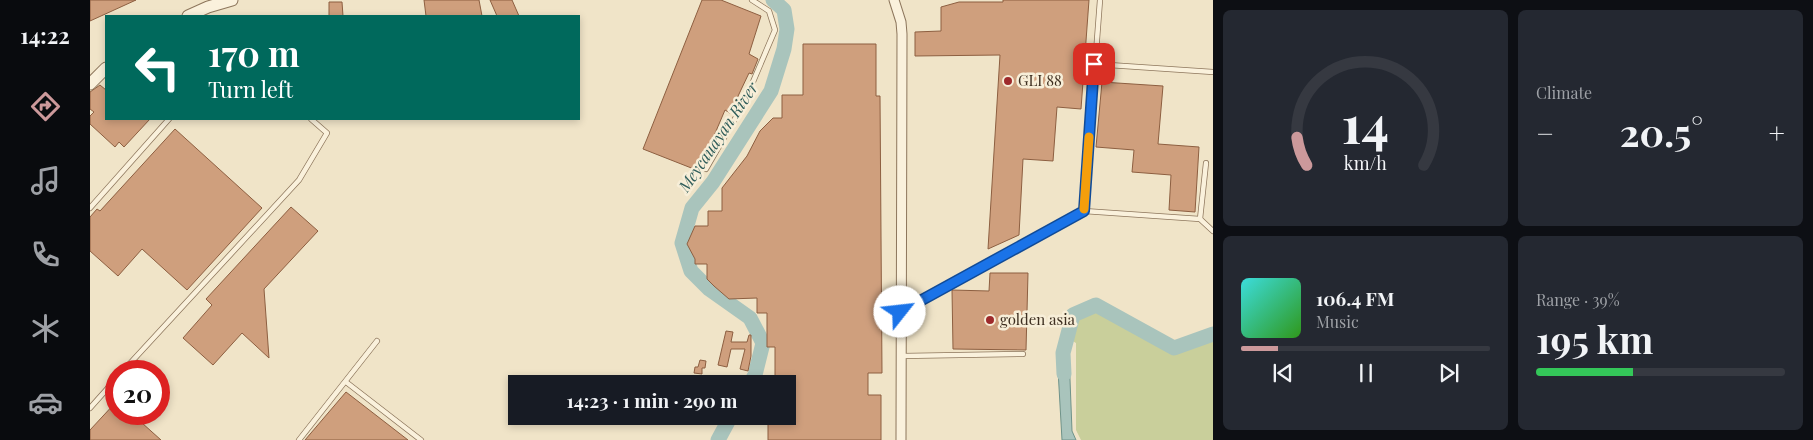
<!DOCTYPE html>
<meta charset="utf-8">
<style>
:root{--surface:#171b24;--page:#242831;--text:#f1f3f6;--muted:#9ea1a6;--line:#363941;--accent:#cc999b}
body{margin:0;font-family:"Playfair Display",serif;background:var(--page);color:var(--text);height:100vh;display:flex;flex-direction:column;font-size:19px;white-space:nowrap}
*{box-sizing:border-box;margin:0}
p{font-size:16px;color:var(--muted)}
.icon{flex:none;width:28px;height:28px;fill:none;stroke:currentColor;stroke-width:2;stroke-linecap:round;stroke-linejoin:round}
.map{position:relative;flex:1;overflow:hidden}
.side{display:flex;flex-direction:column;gap:10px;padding:10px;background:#0d0f14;width:600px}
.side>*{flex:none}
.hud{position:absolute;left:15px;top:15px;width:475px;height:105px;border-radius:0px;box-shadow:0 2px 8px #0003;background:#00695c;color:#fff;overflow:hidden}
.speed{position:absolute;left:15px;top:360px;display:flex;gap:10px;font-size:25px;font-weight:700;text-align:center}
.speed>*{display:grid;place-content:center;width:65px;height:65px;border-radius:50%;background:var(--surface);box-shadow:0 2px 8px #0003;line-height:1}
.speed .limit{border:8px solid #d22;background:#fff;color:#111}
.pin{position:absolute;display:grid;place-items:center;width:42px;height:42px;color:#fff;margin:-21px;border-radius:10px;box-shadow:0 2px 8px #0006}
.me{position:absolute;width:55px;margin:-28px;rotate:61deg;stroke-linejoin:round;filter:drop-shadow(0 0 4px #0008)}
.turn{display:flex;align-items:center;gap:18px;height:105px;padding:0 20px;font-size:22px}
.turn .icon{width:65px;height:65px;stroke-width:2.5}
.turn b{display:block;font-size:35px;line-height:42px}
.big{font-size:38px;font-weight:700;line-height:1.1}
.side .card{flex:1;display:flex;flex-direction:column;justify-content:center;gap:8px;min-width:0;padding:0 18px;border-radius:8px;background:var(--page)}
.side .dial{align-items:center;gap:0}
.dial svg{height:130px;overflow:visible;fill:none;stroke:var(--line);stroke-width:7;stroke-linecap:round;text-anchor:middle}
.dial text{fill:var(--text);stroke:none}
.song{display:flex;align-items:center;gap:15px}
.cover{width:60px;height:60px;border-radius:8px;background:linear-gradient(135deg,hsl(180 70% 55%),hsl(110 70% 35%))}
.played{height:5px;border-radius:2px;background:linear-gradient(90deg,var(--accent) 15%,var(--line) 15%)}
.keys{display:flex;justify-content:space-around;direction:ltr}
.heat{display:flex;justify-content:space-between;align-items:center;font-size:28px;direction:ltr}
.charge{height:8px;border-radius:4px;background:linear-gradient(90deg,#34c759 39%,var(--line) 0)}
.side .tiles{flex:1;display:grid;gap:10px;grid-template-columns:repeat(2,1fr)}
.trip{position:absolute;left:418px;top:375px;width:288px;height:50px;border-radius:0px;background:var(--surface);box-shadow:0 2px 8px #0003;font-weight:700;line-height:50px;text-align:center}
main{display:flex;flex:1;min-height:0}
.dock{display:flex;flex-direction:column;width:90px;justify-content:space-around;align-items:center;background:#090b0e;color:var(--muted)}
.dock .icon{width:35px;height:35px}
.dock .current{color:var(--accent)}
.dock b{font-size:22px;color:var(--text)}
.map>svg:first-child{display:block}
</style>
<main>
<nav class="dock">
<b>14:22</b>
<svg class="icon current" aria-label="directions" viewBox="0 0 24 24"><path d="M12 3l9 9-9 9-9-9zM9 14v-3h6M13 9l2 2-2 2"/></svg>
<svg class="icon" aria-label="music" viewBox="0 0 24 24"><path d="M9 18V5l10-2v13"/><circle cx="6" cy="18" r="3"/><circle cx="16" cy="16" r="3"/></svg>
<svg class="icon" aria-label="phone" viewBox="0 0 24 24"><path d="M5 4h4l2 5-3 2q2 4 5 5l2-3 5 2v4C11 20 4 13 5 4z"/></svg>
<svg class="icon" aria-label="climate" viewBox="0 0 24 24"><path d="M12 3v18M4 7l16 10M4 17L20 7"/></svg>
<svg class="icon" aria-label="car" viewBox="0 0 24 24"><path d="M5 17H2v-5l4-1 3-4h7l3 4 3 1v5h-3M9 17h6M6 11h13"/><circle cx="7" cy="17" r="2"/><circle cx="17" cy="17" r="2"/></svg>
</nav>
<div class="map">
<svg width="1123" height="440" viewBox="0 0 1123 440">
<rect width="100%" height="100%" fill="#f0e4c8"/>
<path fill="#c9cf9b" d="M1006,309L1084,354L1123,339V440H991L986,430V343L981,340L986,318Z"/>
<path fill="#a9c4bc" stroke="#6f938a" d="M967,352L979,354L982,431L986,440H972Z"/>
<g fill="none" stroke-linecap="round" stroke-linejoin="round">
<g stroke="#a9c4bc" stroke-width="15">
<path d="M974,374L973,353L983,315L1006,305L1084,348L1123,334"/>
<path d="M660,384L665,375L673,343L660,318L619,289L601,271L592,243L602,208L623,182L681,91L694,49L697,29L694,10L683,0"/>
<path d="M628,440L641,416"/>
</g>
</g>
<g fill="#cf9f7d" stroke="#8d5f41">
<path d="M0,0H46L0,21Z"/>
<path d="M334,0H389L392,16H336Z"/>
<path d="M400,0H422L429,16H407Z"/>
<path d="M612,0H631L671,16L659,54L668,59L662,74L659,73L640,113L635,110L609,171L553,149Z"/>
<path d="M913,0H999L991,109L967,107L963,161L933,159L929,235L898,249L910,55L825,56V32L851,31V7L869,2H913Z"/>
<path d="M239,2H252L253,16H239Z"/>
<path d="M713,44H786V96H790L792,373H778V395H791V440H678V416H696V384H685V347H677V313H667V298L639,299L624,286L617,279V264H605V259L597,244L605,226H618V211H632V188L657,156L670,131L683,118H692V95H713Z"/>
<path d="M1012,82L1073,86L1068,144L1109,147L1105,212L1079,210L1081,175L1042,172L1044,150L1006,147Z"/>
<path d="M10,85L16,90V119H60L34,147L29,142L25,147L0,124V116L4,112L0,109V92Z"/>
<path d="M85,129L172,208L97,290L52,249L28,276L0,251V217L7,209L10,211Z"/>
<path d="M201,207L228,231L174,289L179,358L152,333L123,365L93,338L122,305L116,299Z"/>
<path d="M900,273H938L936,350L863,349L862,290L899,291Z"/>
<path d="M636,331L643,332L641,342H657L659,335H661V356L658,371L650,369L655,349H641L637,367L628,365Z"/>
<path d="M610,360L616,361L615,368H612V374L604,373L605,367H608Z"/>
<path d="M256,392L318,440H215Z"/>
<path d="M26,402V414H42L71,440H0V430Z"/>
</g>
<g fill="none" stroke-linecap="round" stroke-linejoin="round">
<g stroke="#8d765c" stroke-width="6">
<g id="service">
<path d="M1004,64L1123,72"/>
<path d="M616,169L654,103L685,30L679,11L662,0"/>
<path d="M0,208L79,119"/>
<path d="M994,211L1010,0"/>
<path d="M1110,219L1116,163"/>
<path d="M811,312L994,211L1110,219L1123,231"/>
<path d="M812,356L933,354"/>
<path d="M33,371L209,180L237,133L221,119"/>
<path d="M256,382L331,440"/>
<path d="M0,408L26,379"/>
<path d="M209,440L287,341"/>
</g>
</g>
<g stroke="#8d765c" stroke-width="11">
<path id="minor" d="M804,0L811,22L812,34L811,440"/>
</g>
<g stroke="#8d765c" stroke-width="13">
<g id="tertiary">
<path d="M98,16L118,7L142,0"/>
<path d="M0,84L16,68"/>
</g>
</g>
<use href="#service" stroke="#faf1dc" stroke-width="4.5"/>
<use href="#minor" stroke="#faf1dc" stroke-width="9"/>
<use href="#tertiary" stroke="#faf1dc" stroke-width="11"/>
</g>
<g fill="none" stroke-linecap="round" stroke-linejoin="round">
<g stroke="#114b97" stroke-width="12">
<path id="route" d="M810,312L994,211L1004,64"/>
</g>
<use href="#route" stroke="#1a73e8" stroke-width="9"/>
<path stroke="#f59e0b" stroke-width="9" d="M994,209L999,137"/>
</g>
<g fill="#9e2a2b" stroke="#f7eed8" stroke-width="2">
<circle cx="918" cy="81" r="5"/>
<circle cx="900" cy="320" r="5"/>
</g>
<g text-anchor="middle" stroke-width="5" stroke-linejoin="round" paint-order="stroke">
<g font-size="15" fill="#3d2e20" stroke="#f7eed8" text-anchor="start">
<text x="928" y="86">GLI 88</text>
<text x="910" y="325">golden asia</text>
</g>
<g font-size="16" font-style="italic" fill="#2f5d5a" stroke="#f7eed8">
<text transform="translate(628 137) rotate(-56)" y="6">Meycauayan River</text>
</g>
</g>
</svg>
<div class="speed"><div class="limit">20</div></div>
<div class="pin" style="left:1004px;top:64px;background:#d93025"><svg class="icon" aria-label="arrive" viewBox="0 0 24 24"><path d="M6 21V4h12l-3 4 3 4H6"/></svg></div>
<svg class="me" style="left:810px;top:312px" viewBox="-20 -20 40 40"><circle r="19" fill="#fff"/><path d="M0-13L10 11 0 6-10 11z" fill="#1a73e8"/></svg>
<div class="trip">14:23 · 1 min · 290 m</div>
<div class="hud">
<div class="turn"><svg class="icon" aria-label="left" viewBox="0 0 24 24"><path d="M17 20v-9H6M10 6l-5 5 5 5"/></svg><div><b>170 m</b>Turn left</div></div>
</div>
</div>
<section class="side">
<div class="tiles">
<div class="card dial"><svg viewBox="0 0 100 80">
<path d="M14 69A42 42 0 1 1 86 69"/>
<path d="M14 69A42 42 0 0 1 8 52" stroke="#cc999b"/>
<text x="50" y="56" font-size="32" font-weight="700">14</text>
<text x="50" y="72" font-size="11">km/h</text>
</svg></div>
<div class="card"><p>Climate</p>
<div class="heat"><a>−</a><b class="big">20.5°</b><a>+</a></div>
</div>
<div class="card">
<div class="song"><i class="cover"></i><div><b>106.4 FM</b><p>Music</p></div></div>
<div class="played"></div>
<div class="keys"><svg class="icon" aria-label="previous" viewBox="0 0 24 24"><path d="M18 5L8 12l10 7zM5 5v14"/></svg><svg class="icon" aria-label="pause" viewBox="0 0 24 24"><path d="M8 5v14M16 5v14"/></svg><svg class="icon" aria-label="next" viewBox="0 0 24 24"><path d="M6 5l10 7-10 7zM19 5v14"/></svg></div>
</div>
<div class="card"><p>Range · 39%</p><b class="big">195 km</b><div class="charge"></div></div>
</div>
</section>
</main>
